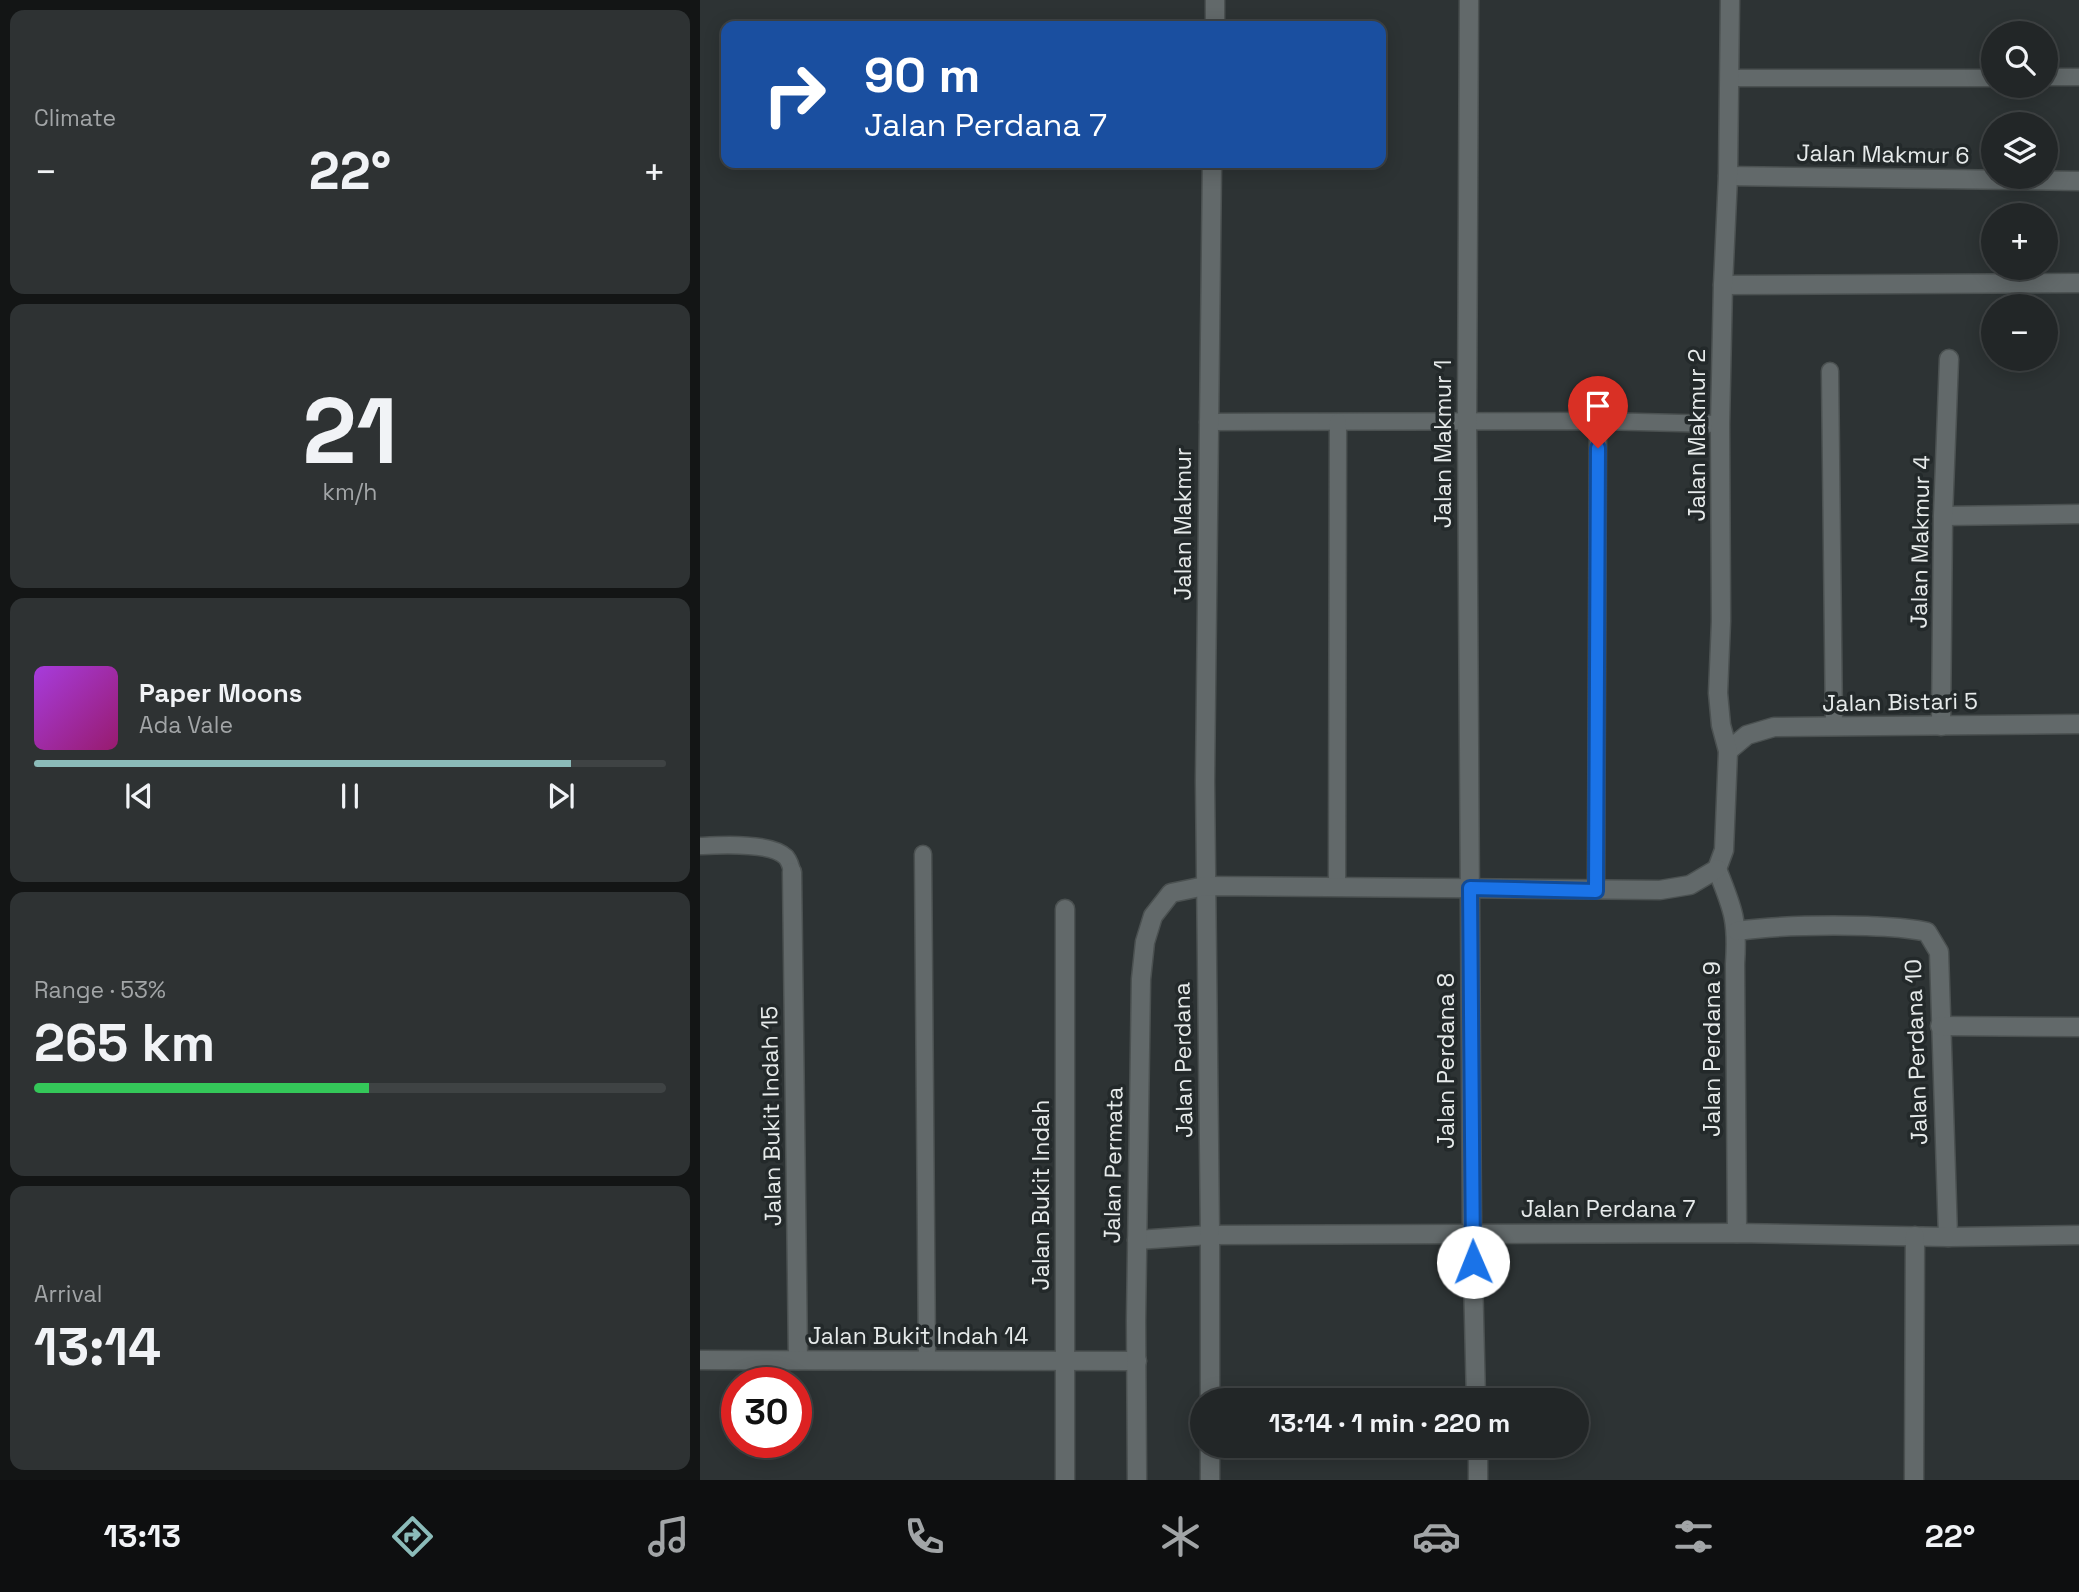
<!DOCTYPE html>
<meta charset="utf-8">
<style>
:root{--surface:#222627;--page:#2e3233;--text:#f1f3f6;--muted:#a2a5a7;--line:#3f4344;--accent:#8bbbb9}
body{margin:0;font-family:"Space Grotesk",sans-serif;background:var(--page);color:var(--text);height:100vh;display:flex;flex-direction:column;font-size:26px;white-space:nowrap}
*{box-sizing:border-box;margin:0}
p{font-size:23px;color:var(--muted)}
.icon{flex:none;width:38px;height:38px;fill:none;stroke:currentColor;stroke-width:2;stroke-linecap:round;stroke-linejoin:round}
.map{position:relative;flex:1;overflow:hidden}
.panel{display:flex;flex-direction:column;gap:10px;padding:10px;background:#131515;width:700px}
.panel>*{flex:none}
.banner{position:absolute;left:21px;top:21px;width:665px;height:147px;border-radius:14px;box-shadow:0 4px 18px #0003,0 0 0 2px var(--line);background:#1a4fa0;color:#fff;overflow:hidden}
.controls{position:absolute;left:1281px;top:21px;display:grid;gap:14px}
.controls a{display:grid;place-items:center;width:77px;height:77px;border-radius:50%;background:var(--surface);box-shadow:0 4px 18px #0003,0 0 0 2px var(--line);font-size:35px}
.speed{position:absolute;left:21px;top:1367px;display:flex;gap:14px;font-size:35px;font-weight:700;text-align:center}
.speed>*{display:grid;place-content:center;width:91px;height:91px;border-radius:50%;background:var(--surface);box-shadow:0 4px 18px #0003,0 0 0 2px var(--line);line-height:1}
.speed .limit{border:10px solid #d22;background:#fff;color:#111}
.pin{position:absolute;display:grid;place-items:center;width:60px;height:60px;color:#fff;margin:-72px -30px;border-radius:50% 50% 50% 0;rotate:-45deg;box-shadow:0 0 7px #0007}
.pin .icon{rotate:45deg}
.me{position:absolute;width:77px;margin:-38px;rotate:359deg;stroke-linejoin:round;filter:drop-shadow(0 0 5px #0008)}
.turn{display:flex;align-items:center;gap:24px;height:147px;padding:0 28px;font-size:32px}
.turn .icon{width:91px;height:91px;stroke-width:2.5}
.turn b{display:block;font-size:49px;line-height:60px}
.big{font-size:52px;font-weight:700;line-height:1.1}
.panel .card{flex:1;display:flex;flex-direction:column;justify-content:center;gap:10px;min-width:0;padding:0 24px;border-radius:14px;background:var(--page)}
.panel .dial{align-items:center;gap:0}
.dial b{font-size:91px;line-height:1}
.song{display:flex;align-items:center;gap:21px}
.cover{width:84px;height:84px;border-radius:10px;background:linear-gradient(135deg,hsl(280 70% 55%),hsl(320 70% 35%))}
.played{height:7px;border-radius:4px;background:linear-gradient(90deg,var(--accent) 85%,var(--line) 85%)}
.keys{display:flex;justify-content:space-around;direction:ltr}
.heat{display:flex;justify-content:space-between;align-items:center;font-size:38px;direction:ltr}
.charge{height:10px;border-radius:5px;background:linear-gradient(90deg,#34c759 53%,var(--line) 0)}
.trip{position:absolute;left:490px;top:1388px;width:399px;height:70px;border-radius:35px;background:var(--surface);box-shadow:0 4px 18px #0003,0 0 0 2px var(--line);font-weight:700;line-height:70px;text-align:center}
.tab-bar{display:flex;height:112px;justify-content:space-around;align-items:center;background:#0e0f10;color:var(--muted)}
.tab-bar .icon{width:49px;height:49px}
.tab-bar .current{color:var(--accent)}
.tab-bar b{font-size:32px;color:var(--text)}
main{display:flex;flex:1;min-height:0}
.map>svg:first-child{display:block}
</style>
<main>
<section class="panel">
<div class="card"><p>Climate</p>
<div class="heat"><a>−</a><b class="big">22°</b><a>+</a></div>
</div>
<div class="card dial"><b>21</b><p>km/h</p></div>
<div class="card">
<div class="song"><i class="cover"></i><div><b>Paper Moons</b><p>Ada Vale</p></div></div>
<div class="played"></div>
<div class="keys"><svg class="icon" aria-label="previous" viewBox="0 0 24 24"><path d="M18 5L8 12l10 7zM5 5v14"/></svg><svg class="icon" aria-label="pause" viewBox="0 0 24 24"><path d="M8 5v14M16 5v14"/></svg><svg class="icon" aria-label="next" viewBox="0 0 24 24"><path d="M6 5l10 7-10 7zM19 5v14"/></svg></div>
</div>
<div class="card"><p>Range · 53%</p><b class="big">265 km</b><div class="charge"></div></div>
<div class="card"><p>Arrival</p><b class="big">13:14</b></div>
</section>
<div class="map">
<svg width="1379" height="1480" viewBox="0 0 1379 1480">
<rect width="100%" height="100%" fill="#2d3334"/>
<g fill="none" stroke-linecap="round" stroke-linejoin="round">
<g stroke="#4b5151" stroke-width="19">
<g id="service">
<path d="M1346,77H1379"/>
<path d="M1029,78H1293"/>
<path d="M1130,371L1134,727"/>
<path d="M508,422L898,421L1020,424"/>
<path d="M0,846C21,845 71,842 86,857C90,862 91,866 92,872"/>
<path d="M223,854L227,1360"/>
<path d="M637,886L638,422"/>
<path d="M896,890L898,421"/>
</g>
</g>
<g stroke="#4b5151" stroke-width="21">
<g id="minor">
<path d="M769,0L767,422L772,1234L776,1400"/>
<path d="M515,26V0"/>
<path d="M1028,176L1379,181"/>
<path d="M1023,285L1379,283"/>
<path d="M1243,516L1379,514"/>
<path d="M1241,726L1243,516L1249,359"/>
<path d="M1028,751L1047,735L1074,727L1379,724"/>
<path d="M1017,869L1024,850L1028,751L1021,725L1018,693L1021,621L1020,424L1023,285L1028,176L1030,0"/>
<path d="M1017,869C1033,909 1038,920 1035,964L1037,1233"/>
<path d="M92,872L98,1360"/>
<path d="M1037,931C1080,925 1124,925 1167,926C1188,927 1207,927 1227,932L1239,952L1248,1237"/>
<path d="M1240,1026L1379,1027"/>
<path d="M437,1240L510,1235L1037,1233L1248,1237L1379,1235"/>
<path d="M0,1360L437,1361"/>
<path d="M510,1400V1235L505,781L512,163"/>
<path d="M778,1446V1480"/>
<path d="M365,1480V909"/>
<path d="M437,1480L436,1321L441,979L445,942L453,916L471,893L505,886L960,890L990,885L1017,869"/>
<path d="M510,1480V1446"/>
<path d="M1214,1480L1215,1236"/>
</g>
</g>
<use href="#service" stroke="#62696a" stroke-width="16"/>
<use href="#minor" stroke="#62696a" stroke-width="18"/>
</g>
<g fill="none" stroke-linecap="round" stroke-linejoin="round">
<g stroke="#114b97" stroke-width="18">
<path id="route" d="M773,1262L770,888L896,891L898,448"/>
</g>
<use href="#route" stroke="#1a73e8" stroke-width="12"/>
</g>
<g text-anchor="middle" stroke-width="7" stroke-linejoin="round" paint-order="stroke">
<g font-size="23" fill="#e6eaea" stroke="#23292a">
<text transform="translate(1183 154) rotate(1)" y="8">Jalan Makmur 6</text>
<text transform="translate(997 435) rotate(-90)" y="8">Jalan Makmur 2</text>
<text transform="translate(743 444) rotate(-90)" y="8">Jalan Makmur 1</text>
<text transform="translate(483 524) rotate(-90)" y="8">Jalan Makmur</text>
<text transform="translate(1220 542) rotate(-89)" y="8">Jalan Makmur 4</text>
<text transform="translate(1200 702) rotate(-1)" y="8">Jalan Bistari 5</text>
<text transform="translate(1012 1049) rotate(-90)" y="8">Jalan Perdana 9</text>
<text transform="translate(1216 1052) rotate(-92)" y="8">Jalan Perdana 10</text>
<text transform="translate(483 1060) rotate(-91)" y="8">Jalan Perdana</text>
<text transform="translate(746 1061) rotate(-90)" y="8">Jalan Perdana 8</text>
<text transform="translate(71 1116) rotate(-91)" y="8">Jalan Bukit Indah 15</text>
<text transform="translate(413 1165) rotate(-89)" y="8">Jalan Permata</text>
<text transform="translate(341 1195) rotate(-90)" y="8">Jalan Bukit Indah</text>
<text x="908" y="1217">Jalan Perdana 7</text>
<text x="218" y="1344">Jalan Bukit Indah 14</text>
</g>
</g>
</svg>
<div class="controls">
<a><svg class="icon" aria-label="search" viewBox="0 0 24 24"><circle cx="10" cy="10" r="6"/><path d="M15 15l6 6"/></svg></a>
<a><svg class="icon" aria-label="layers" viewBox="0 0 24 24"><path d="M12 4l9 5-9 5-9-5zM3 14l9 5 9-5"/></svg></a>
<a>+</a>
<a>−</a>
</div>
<div class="speed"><div class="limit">30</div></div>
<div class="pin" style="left:898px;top:448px;background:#d93025"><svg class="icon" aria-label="arrive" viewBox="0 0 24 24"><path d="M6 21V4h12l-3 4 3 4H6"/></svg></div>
<svg class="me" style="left:773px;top:1262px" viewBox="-20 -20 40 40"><circle r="19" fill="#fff"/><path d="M0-13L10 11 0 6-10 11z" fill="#1a73e8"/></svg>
<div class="trip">13:14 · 1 min · 220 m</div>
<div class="banner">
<div class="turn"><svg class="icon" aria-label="right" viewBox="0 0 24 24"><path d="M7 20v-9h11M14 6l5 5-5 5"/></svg><div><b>90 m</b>Jalan Perdana 7</div></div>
</div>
</div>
</main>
<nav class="tab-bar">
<b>13:13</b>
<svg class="icon current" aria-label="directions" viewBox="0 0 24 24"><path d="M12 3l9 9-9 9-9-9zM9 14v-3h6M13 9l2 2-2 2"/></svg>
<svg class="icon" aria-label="music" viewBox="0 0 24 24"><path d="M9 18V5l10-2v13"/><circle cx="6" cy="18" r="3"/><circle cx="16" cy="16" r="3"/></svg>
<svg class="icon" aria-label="phone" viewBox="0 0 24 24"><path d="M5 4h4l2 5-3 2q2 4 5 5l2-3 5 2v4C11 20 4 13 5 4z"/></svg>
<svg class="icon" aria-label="climate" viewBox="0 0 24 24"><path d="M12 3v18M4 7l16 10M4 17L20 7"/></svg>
<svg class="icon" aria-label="car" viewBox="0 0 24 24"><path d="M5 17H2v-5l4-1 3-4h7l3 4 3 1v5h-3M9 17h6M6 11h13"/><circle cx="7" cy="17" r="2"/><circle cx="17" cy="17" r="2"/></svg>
<svg class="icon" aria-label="filters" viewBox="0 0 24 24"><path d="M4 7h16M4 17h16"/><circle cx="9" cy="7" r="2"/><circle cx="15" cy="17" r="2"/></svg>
<b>22°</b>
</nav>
